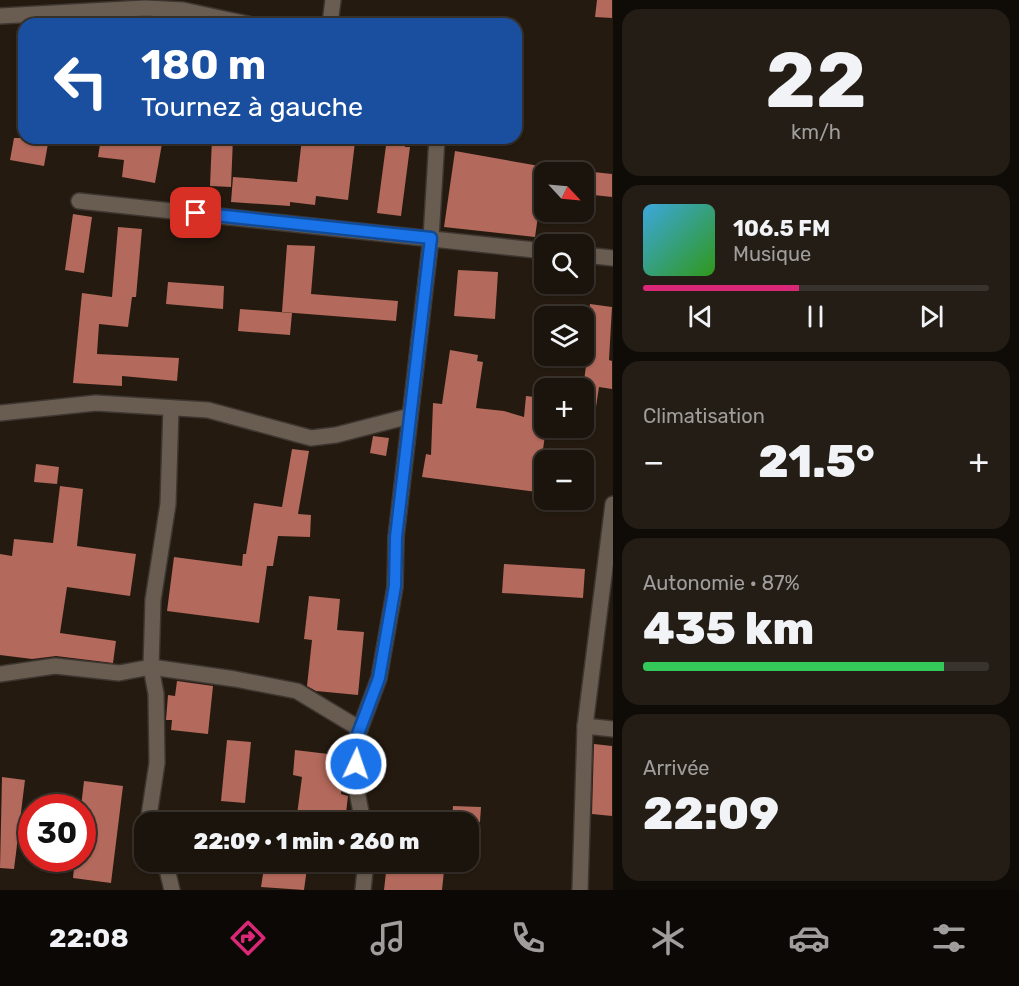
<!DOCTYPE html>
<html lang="fr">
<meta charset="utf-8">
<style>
:root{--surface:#1b140c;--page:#241d15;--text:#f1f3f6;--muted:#a09e9d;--line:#39332d;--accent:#db2777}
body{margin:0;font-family:Rubik,sans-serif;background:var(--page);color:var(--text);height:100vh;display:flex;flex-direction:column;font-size:22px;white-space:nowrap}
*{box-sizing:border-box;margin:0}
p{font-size:20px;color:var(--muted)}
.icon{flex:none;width:33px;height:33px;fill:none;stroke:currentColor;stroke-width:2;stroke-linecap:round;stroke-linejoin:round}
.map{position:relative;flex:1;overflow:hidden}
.sheet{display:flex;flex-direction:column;gap:9px;padding:9px;background:#0f0b07;width:406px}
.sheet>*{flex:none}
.guide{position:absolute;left:18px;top:18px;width:504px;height:126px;border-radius:18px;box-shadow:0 2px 4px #0004,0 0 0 2px var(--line);background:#1a4fa0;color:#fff;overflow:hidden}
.needle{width:39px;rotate:116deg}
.tools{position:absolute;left:534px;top:162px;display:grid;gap:12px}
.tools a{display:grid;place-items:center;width:60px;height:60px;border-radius:12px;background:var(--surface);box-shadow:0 2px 4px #0004,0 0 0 2px var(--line);font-size:30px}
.speed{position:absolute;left:18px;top:794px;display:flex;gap:12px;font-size:30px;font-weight:700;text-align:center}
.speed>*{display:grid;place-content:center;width:78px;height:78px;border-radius:50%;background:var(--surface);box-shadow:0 2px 4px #0004,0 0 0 2px var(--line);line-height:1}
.speed .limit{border:9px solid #d22;background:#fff;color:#111}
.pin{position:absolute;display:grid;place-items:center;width:51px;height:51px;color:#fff;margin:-26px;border-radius:12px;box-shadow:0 3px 9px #0006}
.me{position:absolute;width:66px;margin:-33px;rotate:3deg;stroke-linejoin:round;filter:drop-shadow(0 0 4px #0008)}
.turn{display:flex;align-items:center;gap:21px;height:126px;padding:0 24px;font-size:27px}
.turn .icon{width:78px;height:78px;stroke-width:2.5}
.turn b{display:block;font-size:42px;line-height:51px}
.big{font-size:45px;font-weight:800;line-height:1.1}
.sheet .card{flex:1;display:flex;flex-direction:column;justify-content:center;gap:9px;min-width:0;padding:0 21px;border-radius:18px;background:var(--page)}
.sheet .dial{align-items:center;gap:0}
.dial b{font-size:78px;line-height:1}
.song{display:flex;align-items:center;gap:18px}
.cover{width:72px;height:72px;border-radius:9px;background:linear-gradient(135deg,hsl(200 70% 55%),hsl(110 70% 35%))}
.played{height:6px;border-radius:3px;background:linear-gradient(90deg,var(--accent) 45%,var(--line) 45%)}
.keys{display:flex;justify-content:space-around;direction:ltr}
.heat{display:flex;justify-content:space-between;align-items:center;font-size:33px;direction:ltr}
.charge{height:9px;border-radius:4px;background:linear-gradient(90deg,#34c759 87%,var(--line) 0)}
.trip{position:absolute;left:134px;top:812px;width:345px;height:60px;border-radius:18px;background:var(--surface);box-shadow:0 2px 4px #0004,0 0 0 2px var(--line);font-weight:800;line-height:60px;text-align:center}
.dock{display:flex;height:96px;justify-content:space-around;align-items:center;background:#0b0805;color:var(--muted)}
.dock .icon{width:42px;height:42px}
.dock .selected{color:var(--accent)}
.dock b{font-size:27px;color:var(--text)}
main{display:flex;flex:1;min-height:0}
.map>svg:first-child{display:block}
</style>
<main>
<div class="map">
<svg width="613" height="890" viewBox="0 0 613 890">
<rect width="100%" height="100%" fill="#241a10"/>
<g fill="#b3695b">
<path d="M597,0H612V18L595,17Z"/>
<path d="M14,138H49L44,166L10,160Z"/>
<path d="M101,138H163L155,183L122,177L124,160L98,157Z"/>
<path d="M212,138H233L231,187L210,186Z"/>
<path d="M302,138H349V142H355L348,200L316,196L315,205L290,202V206L231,202L233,177L297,182Z"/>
<path d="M387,138H406L405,147H410L401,216L377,213Z"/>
<path d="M455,151L545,167L535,237L444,227Z"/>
<path d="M584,171L612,174V197L584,194Z"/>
<path d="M73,214L92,217L84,273L65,270Z"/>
<path d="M118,227L142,229L136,297H132L128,327L99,324L97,354L179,358L177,381L122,376V386L73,383L82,293L112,297Z"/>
<path d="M287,245L315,246L311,294L398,301L396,321L282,312Z"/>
<path d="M458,270L498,272L495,319L454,316Z"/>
<path d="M168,282L224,286L223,309L166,304Z"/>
<path d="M590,304L612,307L609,360L612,361V389L599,387L593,427H584V381L589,343H584V324L587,325Z"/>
<path d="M240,309L292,313L290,335L238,331Z"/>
<path d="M450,350L478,355L477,361L483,362L476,408L504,411L524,417L526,396L544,398L546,428L537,492L422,477L426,454L431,455L433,403L442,404Z"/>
<path d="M373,436L389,438L386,456L370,453Z"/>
<path d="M292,449L309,451L298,514L311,515L310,537L278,536L273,566H267L259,623L167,611L174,557L242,566L243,554H246L254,503L282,507Z"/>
<path d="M36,464L59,467L57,484L34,482Z"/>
<path d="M60,486L83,489L77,546L136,554L130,596L67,587L60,633L116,641L113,663L56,656L32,659L0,655V554L12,556L14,539L53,543Z"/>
<path d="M504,564L585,569L583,598L502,593Z"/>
<path d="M309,596L340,599L337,630L364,632L358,695L316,691L307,686L312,640L304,639Z"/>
<path d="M177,681L213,686L208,734L171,730L172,720H166L168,695L175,696Z"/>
<path d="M227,740L251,742L245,803L221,801Z"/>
<path d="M594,744L612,746V816L592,814Z"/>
<path d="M295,750L345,756L341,794L348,796L345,822H296L302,777L293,775Z"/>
<path d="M2,777L25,780L14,869L0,868Z"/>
<path d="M84,781L123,786L111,883L73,878L75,858H82L81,807Z"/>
<path d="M453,806L481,807L480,822H452Z"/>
<path d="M265,861H308L304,890L261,887Z"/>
<path d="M394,861H445L442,890H384L386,872L394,873Z"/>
</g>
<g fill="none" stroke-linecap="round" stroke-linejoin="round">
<g stroke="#3e3631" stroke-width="18">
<g id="minor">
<path d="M0,16L145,8L183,10L248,24"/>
<path d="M330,24L333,0"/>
<path d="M79,201L544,251"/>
<path d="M584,255L613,258"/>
<path d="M0,413L96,403L208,410L311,438L336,435L410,416"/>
<path d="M0,674L55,666L119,673L151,667L235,679L297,691L360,729"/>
<path d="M585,726L613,729"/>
<path d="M148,822L157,763L156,694L151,667L153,600L168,504L171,408"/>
<path d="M363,822L356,787L355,742L379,678L395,587L396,537L431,238L437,138"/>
<path d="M165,861L172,890"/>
<path d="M363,890L366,861"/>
<path d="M580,890L585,726L613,504"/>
</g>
</g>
<use href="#minor" stroke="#695d51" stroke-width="15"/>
</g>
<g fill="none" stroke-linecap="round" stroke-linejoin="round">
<g stroke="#114b97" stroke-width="15">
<path id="route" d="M196,213L431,238L396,537L395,586L379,678L355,742L356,764"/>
</g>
<use href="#route" stroke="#1a73e8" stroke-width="10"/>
</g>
</svg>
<div class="tools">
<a><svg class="needle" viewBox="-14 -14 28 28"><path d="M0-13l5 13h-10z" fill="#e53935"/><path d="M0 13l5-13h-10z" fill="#a09e9d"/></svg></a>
<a><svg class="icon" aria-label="search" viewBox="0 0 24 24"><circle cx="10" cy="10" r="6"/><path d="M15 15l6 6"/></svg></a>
<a><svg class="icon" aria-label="layers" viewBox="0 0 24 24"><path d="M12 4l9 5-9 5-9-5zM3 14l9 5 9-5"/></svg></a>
<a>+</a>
<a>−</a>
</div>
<div class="speed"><div class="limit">30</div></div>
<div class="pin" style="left:196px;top:213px;background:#d93025"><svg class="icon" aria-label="arrive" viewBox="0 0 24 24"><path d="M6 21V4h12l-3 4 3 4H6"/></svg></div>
<svg class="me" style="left:356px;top:764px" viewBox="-20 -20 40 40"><circle r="17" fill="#1a73e8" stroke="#fff" stroke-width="3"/><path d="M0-11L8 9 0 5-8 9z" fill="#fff"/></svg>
<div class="trip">22:09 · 1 min · 260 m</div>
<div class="guide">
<div class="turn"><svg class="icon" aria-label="left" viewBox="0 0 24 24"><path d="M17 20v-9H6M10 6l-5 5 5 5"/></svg><div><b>180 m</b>Tournez à gauche</div></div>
</div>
</div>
<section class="sheet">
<div class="card dial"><b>22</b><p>km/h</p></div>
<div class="card">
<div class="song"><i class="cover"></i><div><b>106.5 FM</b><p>Musique</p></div></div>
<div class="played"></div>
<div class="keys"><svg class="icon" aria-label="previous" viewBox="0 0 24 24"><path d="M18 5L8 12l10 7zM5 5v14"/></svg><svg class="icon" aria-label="pause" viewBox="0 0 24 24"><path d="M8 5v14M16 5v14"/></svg><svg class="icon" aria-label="next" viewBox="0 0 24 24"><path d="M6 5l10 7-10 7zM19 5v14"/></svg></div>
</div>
<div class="card"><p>Climatisation</p>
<div class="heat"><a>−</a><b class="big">21.5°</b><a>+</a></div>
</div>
<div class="card"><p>Autonomie · 87%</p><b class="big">435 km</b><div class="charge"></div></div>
<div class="card"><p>Arrivée</p><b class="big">22:09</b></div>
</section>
</main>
<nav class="dock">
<b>22:08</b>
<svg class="icon selected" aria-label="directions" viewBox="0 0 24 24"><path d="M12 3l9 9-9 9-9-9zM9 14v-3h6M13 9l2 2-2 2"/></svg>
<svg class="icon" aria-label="music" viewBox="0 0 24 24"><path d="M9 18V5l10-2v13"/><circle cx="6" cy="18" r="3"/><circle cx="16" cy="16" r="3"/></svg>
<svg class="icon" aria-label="phone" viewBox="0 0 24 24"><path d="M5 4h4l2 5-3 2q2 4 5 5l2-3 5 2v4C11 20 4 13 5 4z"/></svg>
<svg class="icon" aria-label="climate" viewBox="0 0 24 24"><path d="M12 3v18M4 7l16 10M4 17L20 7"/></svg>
<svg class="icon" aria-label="car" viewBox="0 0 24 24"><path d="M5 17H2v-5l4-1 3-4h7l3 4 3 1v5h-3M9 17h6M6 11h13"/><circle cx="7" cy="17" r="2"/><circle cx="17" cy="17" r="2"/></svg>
<svg class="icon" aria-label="filters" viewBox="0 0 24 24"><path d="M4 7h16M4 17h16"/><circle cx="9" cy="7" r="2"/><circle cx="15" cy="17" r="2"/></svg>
</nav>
